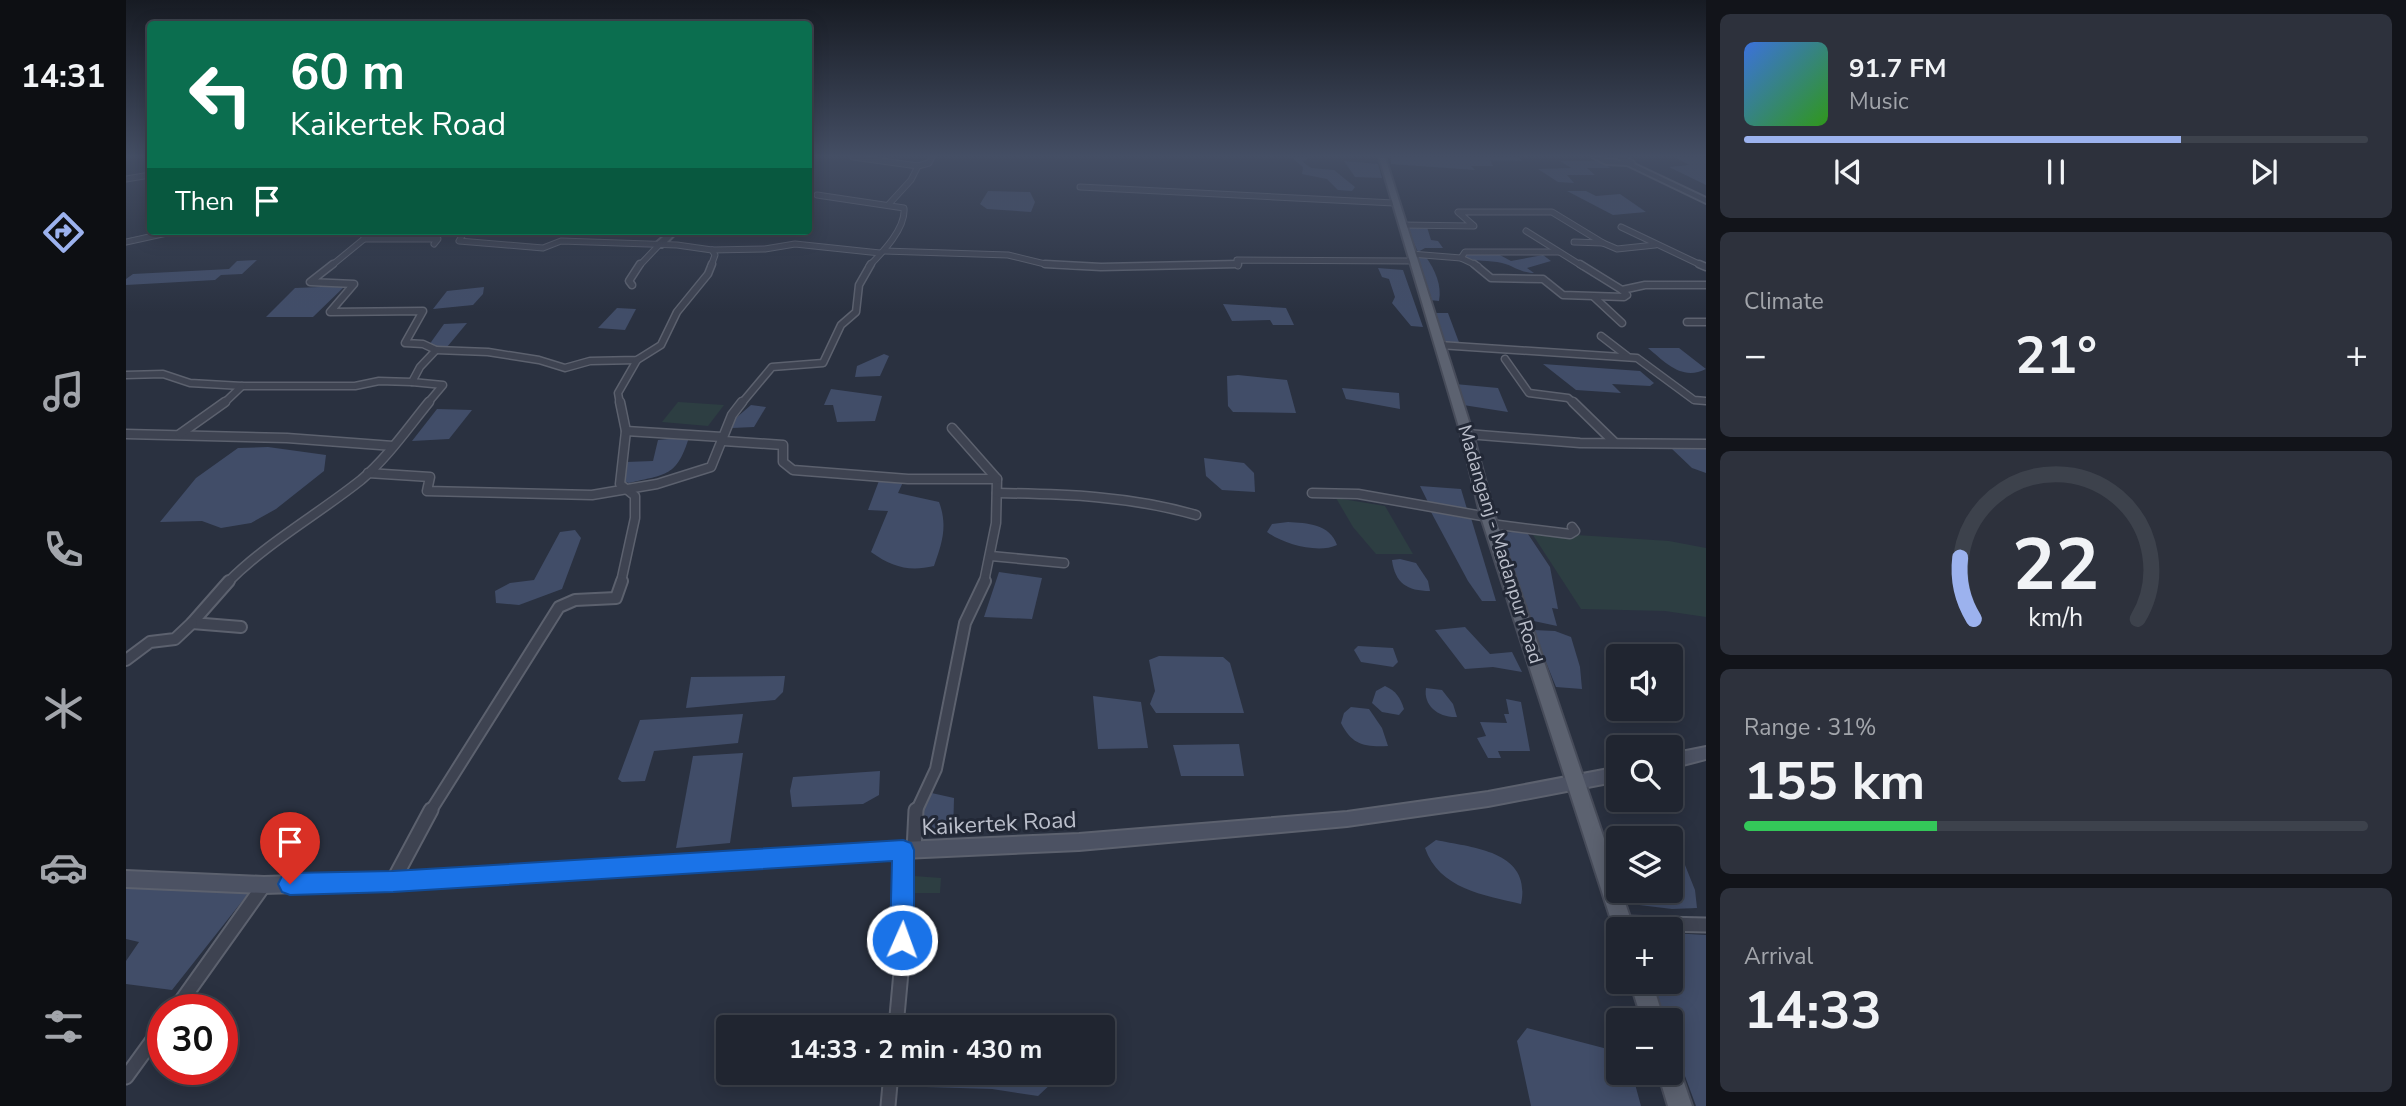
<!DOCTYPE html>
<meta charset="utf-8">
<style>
:root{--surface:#202530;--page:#2d313c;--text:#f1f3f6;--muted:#a2a5ab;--line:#3d424c;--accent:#9cb2ee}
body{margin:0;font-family:"Nunito Sans",sans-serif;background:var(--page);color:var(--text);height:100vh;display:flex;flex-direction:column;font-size:26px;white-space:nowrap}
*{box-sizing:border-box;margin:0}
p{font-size:23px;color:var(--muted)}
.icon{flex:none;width:38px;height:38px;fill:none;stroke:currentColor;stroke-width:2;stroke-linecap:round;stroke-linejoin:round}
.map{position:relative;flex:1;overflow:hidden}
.drawer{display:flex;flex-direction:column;gap:14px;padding:14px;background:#12141a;width:700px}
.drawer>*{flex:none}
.top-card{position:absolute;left:21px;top:21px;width:665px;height:214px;border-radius:7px;box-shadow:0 4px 18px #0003,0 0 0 2px var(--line);background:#0b6e4f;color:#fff;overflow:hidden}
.controls{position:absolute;left:1480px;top:644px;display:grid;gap:14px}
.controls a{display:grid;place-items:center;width:77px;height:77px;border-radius:7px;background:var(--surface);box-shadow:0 4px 18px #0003,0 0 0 2px var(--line);font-size:35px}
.speed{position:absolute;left:21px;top:994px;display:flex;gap:14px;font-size:35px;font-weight:700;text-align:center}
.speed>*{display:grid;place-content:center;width:91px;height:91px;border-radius:50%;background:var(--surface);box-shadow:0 4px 18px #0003,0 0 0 2px var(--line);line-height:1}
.speed .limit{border:10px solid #d22;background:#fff;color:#111}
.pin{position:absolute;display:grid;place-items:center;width:60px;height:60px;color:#fff;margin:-72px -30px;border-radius:50% 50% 50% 0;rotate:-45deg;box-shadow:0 0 7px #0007}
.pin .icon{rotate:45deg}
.me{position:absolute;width:77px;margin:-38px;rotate:2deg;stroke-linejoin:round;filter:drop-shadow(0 0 5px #0008)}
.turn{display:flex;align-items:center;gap:24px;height:147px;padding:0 28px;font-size:32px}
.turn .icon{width:91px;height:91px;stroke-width:2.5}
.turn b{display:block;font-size:49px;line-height:60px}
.then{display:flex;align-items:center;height:66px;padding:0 28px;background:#0003;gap:14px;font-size:26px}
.big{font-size:52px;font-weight:700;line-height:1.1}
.drawer .widget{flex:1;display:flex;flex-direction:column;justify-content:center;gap:10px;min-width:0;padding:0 24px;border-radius:10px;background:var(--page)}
.drawer .dial{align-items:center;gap:0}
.dial svg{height:182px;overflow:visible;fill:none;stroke:var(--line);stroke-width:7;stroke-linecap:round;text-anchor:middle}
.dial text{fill:var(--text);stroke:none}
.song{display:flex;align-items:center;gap:21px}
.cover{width:84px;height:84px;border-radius:10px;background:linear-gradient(135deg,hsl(220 70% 55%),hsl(110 70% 35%))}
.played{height:7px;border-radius:4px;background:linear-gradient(90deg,var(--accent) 70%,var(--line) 70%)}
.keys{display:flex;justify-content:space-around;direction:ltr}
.heat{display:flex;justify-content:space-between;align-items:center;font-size:38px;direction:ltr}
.charge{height:10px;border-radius:5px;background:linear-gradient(90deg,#34c759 31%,var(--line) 0)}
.trip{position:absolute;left:590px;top:1015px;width:399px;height:70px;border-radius:7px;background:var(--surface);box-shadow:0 4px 18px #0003,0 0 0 2px var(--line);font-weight:700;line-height:70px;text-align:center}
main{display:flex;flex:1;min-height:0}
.tab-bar{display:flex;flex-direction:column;width:126px;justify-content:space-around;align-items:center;background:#0d0f13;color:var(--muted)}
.tab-bar .icon{width:49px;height:49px}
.tab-bar .selected{color:var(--accent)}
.tab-bar b{font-size:32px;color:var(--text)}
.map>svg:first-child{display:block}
</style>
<main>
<nav class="tab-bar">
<b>14:31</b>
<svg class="icon selected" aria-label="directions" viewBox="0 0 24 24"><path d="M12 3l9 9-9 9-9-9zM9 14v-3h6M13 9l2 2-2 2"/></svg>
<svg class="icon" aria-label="music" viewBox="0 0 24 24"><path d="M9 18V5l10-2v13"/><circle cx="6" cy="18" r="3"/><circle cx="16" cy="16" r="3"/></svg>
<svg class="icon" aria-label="phone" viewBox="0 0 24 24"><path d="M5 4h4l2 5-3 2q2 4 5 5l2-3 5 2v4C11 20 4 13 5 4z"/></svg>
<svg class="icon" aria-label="climate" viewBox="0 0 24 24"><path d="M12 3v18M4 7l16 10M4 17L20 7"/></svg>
<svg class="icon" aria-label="car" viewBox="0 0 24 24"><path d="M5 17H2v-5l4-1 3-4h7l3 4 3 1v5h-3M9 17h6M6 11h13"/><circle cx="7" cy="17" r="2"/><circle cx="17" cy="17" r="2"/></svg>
<svg class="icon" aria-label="filters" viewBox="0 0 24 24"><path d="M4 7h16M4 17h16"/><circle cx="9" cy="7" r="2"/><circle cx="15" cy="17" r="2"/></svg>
</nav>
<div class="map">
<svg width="1580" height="1106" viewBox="0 0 1580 1106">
<rect width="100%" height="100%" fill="#2a3140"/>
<g fill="#2d3e42">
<path d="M552,402H553L598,405L582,426L536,422Z"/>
<path d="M1210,498L1259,506L1287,554H1250L1227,527Z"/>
<path d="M1405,532L1543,541L1580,548V617L1539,611L1455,609Z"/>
<path d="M788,876L815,878L814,893H785Z"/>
</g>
<g fill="#414d68">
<path d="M1165,157H1183L1177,162L1185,168L1208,170L1229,187L1226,191L1212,190L1201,179L1176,174L1177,167Z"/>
<path d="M1265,157H1392L1396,161L1364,160L1367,166H1345L1349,170L1265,164Z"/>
<path d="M1549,157H1580V185L1543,167L1563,165Z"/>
<path d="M1218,161L1252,164L1256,178L1229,177Z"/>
<path d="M1434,161H1471L1485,168H1461L1469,175H1441L1448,183L1432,182L1412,169L1445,168Z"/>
<path d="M862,191L904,192L909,202L905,212L861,209L854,204Z"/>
<path d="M1441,191H1460L1470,196L1494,194L1520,212L1487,215Z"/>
<path d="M1280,227H1301L1305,240L1312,241L1317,248H1299L1292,252Z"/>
<path d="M1338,252L1372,254L1385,261L1417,255L1425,261L1401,268L1408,273C1395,273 1388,266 1376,263C1363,260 1349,262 1336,257Z"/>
<path d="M1288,257H1300C1309,270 1316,285 1313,301L1304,300Z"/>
<path d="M131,260L116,274L95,275L89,280L0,285V279L7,274L103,269L111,261Z"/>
<path d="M1252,268L1277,270L1297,327L1285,326L1266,303L1269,297L1263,279L1256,277Z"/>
<path d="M219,286L187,317H140L169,288Z"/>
<path d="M358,287L357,294L347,305L307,309L321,291Z"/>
<path d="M1097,304L1160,308L1168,325H1147L1144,320L1106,321Z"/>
<path d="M491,308L510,309L499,330L472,328Z"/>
<path d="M1309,313H1322L1334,345L1315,343Z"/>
<path d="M341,323L321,347L303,345L318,324Z"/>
<path d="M1522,348H1553L1580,369C1556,381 1540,363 1522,348Z"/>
<path d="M758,354L763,356L754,376L729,377L731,366Z"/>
<path d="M1417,364L1514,371L1528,383L1524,386L1486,384L1495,393L1450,390Z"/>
<path d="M1112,375L1161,380L1170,413L1107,412L1102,406L1101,376Z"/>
<path d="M1329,384L1372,388L1382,412L1337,405Z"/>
<path d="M1216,388L1273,393L1274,409L1220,399Z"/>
<path d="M705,389L756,396L749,421L711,422L707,405H698Z"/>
<path d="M625,405L640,407L628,427L606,428L603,424Z"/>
<path d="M311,409L346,410L323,439L286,441Z"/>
<path d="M563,437C551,477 540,474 503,483L496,481L500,462L527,461L532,440Z"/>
<path d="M1576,446L1580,449V473L1566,468L1544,447Z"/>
<path d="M142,447L200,455L198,471L150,509L125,523L95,528L76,521L34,522L70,478L112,448Z"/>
<path d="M1078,458L1118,463L1128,473L1129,492L1096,490L1080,476Z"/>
<path d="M754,478L778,480L772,493L813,502C822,526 816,543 808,566C783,572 766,567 745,552L762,511L742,510Z"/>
<path d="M1294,486L1335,489L1341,509L1302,502Z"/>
<path d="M1305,512L1345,518L1370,601H1356L1342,581Z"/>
<path d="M1162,522C1181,523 1204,524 1211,545C1192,554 1157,544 1141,532L1146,524Z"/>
<path d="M449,530L455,538L436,589L393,605L370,603L369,591L384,583L408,580L434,532Z"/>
<path d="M1400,531L1424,567L1432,609L1426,608L1431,626L1403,620L1373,533Z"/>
<path d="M1274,559L1290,563L1302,581L1304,591C1281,591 1269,583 1266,560Z"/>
<path d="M873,572L916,578L906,619L858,617Z"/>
<path d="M1339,627L1364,654L1386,652L1396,672L1367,667L1339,669L1309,630Z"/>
<path d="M1407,630L1429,631L1445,637L1454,667L1456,689L1430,687Z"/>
<path d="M1232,646L1267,648L1272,662L1267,667L1235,662L1228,650Z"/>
<path d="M1033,656L1097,657L1104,663L1118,713H1030L1024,704L1029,691L1023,660Z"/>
<path d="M659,676L657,692L649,700L560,708L565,677Z"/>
<path d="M1259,686C1270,691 1274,697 1278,709L1273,715L1256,712L1246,703L1250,691Z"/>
<path d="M1300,688L1316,690L1327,704L1331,717C1313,718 1297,706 1300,688Z"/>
<path d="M967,696L1015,702L1022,748L972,749Z"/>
<path d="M1380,699L1395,702L1404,751H1372L1375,758H1362L1351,738L1360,736L1354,722L1381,723L1378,714H1383Z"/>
<path d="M1225,707L1243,709L1256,728L1262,746C1238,747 1226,745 1215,723L1218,713Z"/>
<path d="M617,714L612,743L528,751L519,781L496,782L492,779L514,720Z"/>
<path d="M1113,744L1118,776H1055L1047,745Z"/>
<path d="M617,753L604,843L550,848L567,756Z"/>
<path d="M754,771L753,795L737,804L666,807L664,791L667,777Z"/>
<path d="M801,792L828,798L827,834L799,833L791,828Z"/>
<path d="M1310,840C1348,848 1406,851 1395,904C1358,895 1313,889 1299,848Z"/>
<path d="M1545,859L1559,865L1569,890L1571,908L1546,909L1505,904L1501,891H1545Z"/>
<path d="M0,883L125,890L46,990L0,984V961L13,942L0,939Z"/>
<path d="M1545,933L1580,935V1106H1570L1545,1038V1020H1539L1527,982H1545Z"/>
<path d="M777,1019L918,1027H775Z"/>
<path d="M1401,1028L1493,1052V1073H1506L1515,1106H1405L1391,1041Z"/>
<path d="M768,1073H926V1083L912,1096L866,1089L766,1086Z"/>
</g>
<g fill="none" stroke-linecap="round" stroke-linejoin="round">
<g stroke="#5c616e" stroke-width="7">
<g id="minor-far4">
<path d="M727,157L792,166"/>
<path d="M1494,157L1506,163H1502"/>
<path d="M0,179L24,175"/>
<path d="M954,187L1268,203"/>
<path d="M691,195L778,208C780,228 757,252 743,266"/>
<path d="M763,204L785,180L792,166L803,163L806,157"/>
<path d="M1276,225L1348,226L1332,212H1426L1477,243"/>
<path d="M1495,227L1577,266"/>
<path d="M339,231L333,241L417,248L435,241L551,245L586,250L639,249L669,244L754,253"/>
<path d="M1400,231L1456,266"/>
<path d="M238,239H312L308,244"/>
<path d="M0,242L50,231"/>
<path d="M1448,242L1477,243L1491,249L1529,245"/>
<path d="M758,251L882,255L919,264L950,266"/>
<path d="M1285,254L1335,258L1352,266"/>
<path d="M1335,258L1339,252H1432"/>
<path d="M205,266L238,239V231"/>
<path d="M513,266L533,245"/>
<path d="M585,266L589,255L586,250"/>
<path d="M1112,266L1111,260L1287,261"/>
</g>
</g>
<g stroke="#5c616e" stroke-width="9">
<g id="minor-far3">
<path d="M207,264L184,282L228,284L204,312L297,311L279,343L297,344L310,350L294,367L286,382L317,385L301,404"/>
<path d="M919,264L975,267L1112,264"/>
<path d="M1348,264L1365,278L1417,279L1437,295L1498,297L1501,295L1496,290L1519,285H1580"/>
<path d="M1454,264L1496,290"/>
<path d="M1573,264L1580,267"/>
<path d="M506,285L503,281L514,264"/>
<path d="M1468,297L1496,323"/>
<path d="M1561,322H1580"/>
<path d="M1475,336L1501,356"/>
<path d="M1313,345L1511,358L1568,400L1580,401"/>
<path d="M310,350L362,352L413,360L439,368L464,361L511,360L535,345L551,312L582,274L586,264"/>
<path d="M1379,359L1403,393L1442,398L1449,404"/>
<path d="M0,375L37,374L64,383L116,386H229L253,381L286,382"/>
<path d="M97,404L116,386"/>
<path d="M494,404L492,393L511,360"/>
<path d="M615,404L646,367L697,363L715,325L730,312L733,285L745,264"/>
</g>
</g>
<g stroke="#5c616e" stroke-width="11">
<g id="minor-far2">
<path d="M494,402L500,431L494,484L509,496V518L495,582"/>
<path d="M1447,402L1488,442"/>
<path d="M826,428L871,479L870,523L858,582"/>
<path d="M500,431L596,437"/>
<path d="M0,434L161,438L267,446"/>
<path d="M54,434L99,402"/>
<path d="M1341,434L1454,443L1580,444"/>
<path d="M598,441L657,445V462L667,470L782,479H871"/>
<path d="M242,473L304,477L301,491L466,495L531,484L585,467L606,415L616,402"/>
<path d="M871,493C939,494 1004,496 1070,515"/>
<path d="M1186,493L1232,494L1362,517"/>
<path d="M1365,524L1444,534L1449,531L1446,527"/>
<path d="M865,556L938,563"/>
<path d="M102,582C142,542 191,515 235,480C261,458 281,429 303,402"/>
</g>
</g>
<g stroke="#5c616e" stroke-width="14">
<g id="minor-far1">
<path d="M103,581L66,623L115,627"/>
<path d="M0,660L24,642L49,639L66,623"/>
<path d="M304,812L433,607L449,600L490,598L496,581"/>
<path d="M790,812L810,769L839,623L859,581"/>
</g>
</g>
<g stroke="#5c616e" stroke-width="17">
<g id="minor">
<path d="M788,850L790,810"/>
<path d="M267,881L305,810"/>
<path d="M1496,923L1580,925"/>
<path d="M49,1010L138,885"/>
<path d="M770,1027L776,961L777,850"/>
<path d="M0,1077L37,1026"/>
<path d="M762,1106L765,1073"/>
</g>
</g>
<g stroke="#5c616e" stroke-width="4">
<g id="tertiary">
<path d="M1466,157L1504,162L1580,198V203L1501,165L1480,164Z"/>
<path d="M544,231H552L536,247H530V243Z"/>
</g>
</g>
<g stroke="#5c616e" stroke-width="4">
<g id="secondary">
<path d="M1580,747V759L1545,768V754Z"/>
<path d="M1493,767V781L1362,806L1221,826L953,850L777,858L267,889L138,893L0,887V871L138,877L267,873L777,842L953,834L1221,812L1362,792Z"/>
</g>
</g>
<g stroke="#474c5a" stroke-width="4">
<g id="primary">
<path d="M1253,157H1259L1347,434L1369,517L1493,883V891H1495L1508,929H1493V937L1488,929L1355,517L1335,434Z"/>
<path d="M1504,982H1526L1538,1020H1516Z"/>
<path d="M1545,1062L1552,1065L1566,1106H1542L1532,1073H1545Z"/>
</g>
</g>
<use href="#minor-far4" stroke="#3e4351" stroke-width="5"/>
<use href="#minor-far3" stroke="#3e4351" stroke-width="6"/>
<use href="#minor-far2" stroke="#3e4351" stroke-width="8"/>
<use href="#minor-far1" stroke="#3e4351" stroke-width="10"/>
<use href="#minor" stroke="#3e4351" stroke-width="13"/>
<use href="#tertiary" fill="#3e4351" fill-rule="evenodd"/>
<use href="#secondary" fill="#4c5263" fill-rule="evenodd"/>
<use href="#primary" fill="#5c6270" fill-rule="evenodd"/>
</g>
<linearGradient id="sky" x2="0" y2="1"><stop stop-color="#171b23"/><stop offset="0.5" stop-color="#444e64"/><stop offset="1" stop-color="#444e64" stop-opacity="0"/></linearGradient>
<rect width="1580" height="312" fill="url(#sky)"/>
<path fill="#1a73e8" stroke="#114b97" stroke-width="2" d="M777,840L785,843L788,850V940L785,948L776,952L768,948L764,940L766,861L267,892L164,895L156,892L152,884L156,876L164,873L267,871Z"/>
<g text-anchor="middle" stroke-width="6" stroke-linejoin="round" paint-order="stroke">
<g font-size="19" fill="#bbbfcb" stroke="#222836">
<text transform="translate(1375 544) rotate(73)" y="7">Madanganj - Madanpur Road</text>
</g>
<g font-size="23" fill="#bbbfcb" stroke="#222836">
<text transform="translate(873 823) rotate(-3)" y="8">Kaikertek Road</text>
</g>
</g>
</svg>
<div class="controls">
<a><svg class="icon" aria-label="sound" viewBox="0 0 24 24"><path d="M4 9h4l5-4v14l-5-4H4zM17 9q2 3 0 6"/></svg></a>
<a><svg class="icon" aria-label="search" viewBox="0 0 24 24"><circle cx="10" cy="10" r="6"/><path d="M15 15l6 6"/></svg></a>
<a><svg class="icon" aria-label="layers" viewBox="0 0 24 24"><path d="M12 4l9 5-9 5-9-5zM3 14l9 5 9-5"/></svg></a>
<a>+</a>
<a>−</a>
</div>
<div class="speed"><div class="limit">30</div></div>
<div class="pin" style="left:164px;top:884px;background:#d93025"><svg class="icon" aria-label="arrive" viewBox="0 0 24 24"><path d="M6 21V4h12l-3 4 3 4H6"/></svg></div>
<svg class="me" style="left:776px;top:940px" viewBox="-20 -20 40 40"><circle r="17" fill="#1a73e8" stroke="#fff" stroke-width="3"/><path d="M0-11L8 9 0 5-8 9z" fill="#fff"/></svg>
<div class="trip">14:33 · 2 min · 430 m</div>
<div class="top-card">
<div class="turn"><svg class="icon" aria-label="left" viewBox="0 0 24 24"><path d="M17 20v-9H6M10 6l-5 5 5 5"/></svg><div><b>60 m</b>Kaikertek Road</div></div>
<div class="then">Then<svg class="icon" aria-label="arrive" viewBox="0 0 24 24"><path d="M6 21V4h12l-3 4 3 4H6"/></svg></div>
</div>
</div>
<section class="drawer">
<div class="widget">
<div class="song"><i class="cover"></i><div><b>91.7 FM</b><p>Music</p></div></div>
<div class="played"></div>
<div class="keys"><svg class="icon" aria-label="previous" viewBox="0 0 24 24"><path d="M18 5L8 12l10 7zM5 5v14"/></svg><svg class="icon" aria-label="pause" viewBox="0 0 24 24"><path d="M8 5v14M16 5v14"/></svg><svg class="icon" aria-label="next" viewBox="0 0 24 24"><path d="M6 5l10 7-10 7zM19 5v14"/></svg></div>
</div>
<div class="widget"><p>Climate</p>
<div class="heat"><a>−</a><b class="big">21°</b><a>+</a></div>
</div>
<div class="widget dial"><svg viewBox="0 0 100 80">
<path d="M14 69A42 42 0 1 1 86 69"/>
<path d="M14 69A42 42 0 0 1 8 42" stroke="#9cb2ee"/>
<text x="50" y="56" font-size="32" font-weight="700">22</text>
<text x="50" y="72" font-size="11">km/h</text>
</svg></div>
<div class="widget"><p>Range · 31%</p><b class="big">155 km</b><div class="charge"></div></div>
<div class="widget"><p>Arrival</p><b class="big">14:33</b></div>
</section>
</main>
